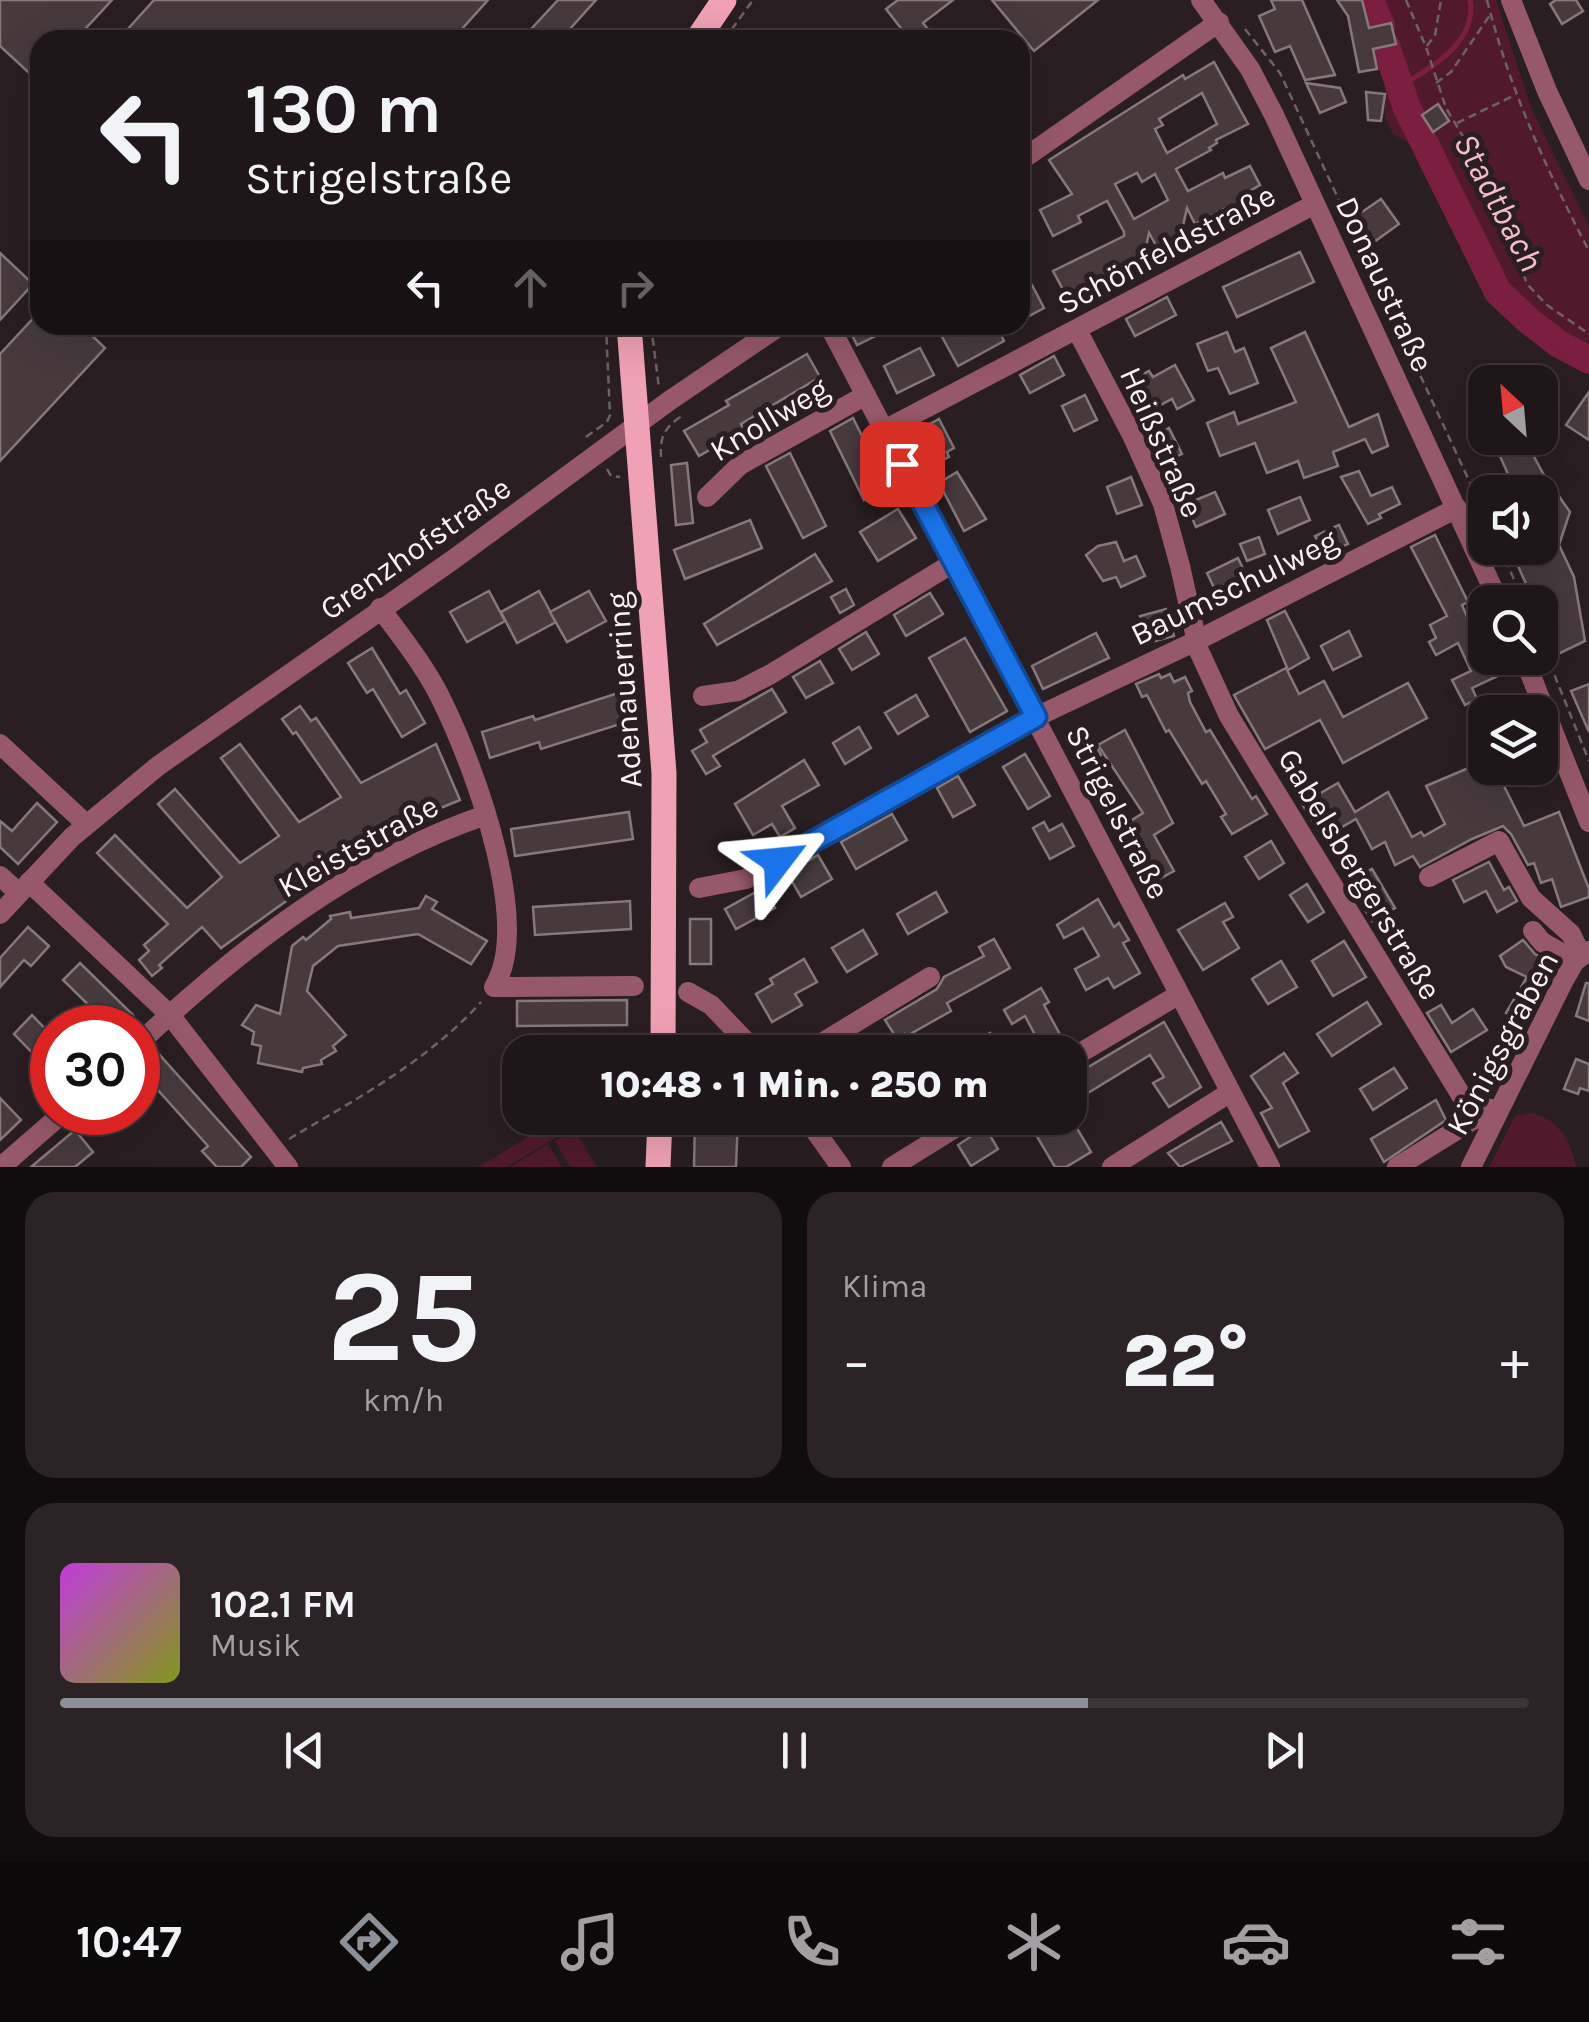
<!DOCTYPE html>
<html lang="de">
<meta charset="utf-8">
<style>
:root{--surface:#1f1619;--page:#2c2326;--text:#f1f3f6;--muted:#a19fa2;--line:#3c3538;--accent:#8c9099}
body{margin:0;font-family:Karla,sans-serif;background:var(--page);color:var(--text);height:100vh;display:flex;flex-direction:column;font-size:38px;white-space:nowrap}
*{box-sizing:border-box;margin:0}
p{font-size:32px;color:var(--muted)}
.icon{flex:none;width:55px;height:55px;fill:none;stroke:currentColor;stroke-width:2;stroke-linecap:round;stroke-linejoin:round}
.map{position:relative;height:1167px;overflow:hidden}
.sheet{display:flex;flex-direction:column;gap:25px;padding:25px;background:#110c0e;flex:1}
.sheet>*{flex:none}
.banner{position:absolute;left:30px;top:30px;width:1000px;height:305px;border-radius:30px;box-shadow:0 10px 40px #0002,0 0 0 2px var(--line);background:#1f1619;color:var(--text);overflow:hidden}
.needle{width:65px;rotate:334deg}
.fabs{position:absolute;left:1468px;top:365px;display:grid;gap:20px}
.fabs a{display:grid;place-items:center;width:90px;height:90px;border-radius:20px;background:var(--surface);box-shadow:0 10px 40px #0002,0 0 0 2px var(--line);font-size:50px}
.speed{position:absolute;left:30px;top:1005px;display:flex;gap:20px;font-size:50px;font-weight:700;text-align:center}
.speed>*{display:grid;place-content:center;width:130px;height:130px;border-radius:50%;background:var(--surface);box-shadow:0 10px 40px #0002,0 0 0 2px var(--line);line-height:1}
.speed .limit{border:15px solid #d22;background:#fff;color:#111}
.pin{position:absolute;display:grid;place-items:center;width:85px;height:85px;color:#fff;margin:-42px;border-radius:20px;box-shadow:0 5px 15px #0006}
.me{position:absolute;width:110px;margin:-55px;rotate:61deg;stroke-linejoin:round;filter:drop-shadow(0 0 8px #0008)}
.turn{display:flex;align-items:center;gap:35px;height:210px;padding:0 50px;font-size:45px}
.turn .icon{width:130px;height:130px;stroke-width:2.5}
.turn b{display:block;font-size:70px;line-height:85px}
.lanes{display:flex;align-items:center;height:95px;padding:0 50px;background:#0003;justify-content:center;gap:50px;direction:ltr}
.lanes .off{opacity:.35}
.big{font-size:75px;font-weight:800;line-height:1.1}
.sheet .widget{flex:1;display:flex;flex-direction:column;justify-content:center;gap:15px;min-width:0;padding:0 35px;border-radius:30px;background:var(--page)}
.sheet .dial{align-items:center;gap:0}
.dial b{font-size:130px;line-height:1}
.song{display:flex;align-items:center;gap:30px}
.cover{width:120px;height:120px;border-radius:15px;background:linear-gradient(135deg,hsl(290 70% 55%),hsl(70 70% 35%))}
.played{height:10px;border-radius:5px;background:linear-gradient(90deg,var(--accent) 70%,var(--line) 70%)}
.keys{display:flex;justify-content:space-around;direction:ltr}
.heat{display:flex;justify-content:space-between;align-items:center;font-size:55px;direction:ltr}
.sheet .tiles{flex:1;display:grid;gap:25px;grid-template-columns:1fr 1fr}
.widget:last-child{grid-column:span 2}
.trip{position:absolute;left:502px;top:1035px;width:585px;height:100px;border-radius:30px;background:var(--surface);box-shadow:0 10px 40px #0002,0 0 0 2px var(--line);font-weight:800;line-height:100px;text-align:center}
.tabs{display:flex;height:160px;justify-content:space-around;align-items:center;background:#0c090a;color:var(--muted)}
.tabs .icon{width:70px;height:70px}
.tabs .selected{color:var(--accent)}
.tabs b{font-size:45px;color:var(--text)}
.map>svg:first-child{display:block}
</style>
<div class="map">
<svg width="1589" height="1167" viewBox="0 0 1589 1167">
<rect width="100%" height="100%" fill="#291e21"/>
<g fill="#501a2c">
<path d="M1365,0H1496L1532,110L1589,226V368L1526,333L1496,305L1476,272L1426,152L1393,134L1385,117V86L1378,40Z"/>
<path d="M1531,1113C1558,1118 1571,1141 1576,1167H1489L1515,1116Z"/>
<path d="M560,1118H589L507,1167H478Z"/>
<path d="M574,1130L597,1167H570L555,1141Z"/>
<path d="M548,1144L562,1167H510Z"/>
</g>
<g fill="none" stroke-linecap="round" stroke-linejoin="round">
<path stroke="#7b1e40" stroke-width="5" d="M1398,87C1429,70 1478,42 1470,0"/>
<g stroke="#7b1e40" stroke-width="28">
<path d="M1370,0L1381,26"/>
<path d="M1386,46L1407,108L1498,292L1529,321L1559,344L1589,360"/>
</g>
</g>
<g fill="#463a3d" stroke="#86797c" stroke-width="2.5" fill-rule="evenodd">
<path d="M0,0H112L75,40H40V83L0,46Z"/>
<path d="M154,0H488L452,40H118Z"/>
<path d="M558,0H596L560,40H521Z"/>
<path d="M898,0H953L923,23L937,40H910L886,9Z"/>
<path d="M992,0H1098L1034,51Z"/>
<path d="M1271,0H1302L1335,75L1305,80L1290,46L1275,52L1259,16L1275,9Z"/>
<path d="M1337,0H1362L1369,28L1391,23L1396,44L1373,49L1377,69L1359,72L1348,16Z"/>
<path d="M1556,0H1576L1583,11L1562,24L1550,4Z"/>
<path d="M1214,62L1248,124L1216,140L1217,143L1209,148L1211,150L1176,169L1188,191L1223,173L1225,178L1250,166L1260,185L1248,192L1251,197L1243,201L1247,208L1234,214L1230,206L1195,224L1187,208L1180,239L1172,243L1174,247L1161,254L1149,233L1143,261L1137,259L1068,299L1053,271L1124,236V232L1107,201L1078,216L1081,222L1053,236L1040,210L1072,194L1049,160L1183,75L1185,79ZM1202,93L1217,124L1167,153L1155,129L1163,125L1159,119ZM1137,173L1142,182L1155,174L1168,200L1134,219L1115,184Z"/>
<path d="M1306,83L1340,88L1346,102L1320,113Z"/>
<path d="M1366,92L1385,94L1381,121L1368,120Z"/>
<path d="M1438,104L1449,121L1433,132L1422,115Z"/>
<path d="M1381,199L1399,224L1374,242L1356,216Z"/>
<path d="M1300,252L1314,282L1237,317L1223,287Z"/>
<path d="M0,253L33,284L0,320Z"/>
<path d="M1032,285L1044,308L1020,321V292Z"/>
<path d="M1167,297L1176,315L1135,336L1126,319Z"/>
<path d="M40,311V325H81L105,348L0,461V354Z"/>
<path d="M847,325H898L857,345Z"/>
<path d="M956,325H996L1004,341L958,366L940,333Z"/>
<path d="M1227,332L1235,352L1244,348L1258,383L1230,394L1218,368L1208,371L1197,344Z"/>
<path d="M1305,332L1349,427L1378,414L1388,446L1372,453L1365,439L1333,452L1338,466L1304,478L1298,461L1267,473L1255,443L1220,456L1207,423L1234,412L1238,424L1296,402L1271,348Z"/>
<path d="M920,348L934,375L897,393L884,366Z"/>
<path d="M807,354L820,377L741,424L744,430L699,456L684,431L729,405L726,401Z"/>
<path d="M1054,356L1064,375L1030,393L1020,375Z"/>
<path d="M1175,365L1194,400L1177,409L1172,399L1145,413L1129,382L1149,371L1153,377Z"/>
<path d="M1589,392V440L1566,425Z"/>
<path d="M1085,395L1097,420L1074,431L1062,406Z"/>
<path d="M853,418L888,488L864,500L830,431Z"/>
<path d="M939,419L954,448L947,452L949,457L927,468L910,435Z"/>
<path d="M1169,428L1182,454L1161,464L1149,439Z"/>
<path d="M1526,442L1544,475L1570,512L1559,545L1574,577L1585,641L1558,654L1540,615V602H1534L1515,559L1522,548H1540V492H1516L1499,454Z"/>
<path d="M790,453L826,526L803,538L766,466Z"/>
<path d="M687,463L693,523L676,525L671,465Z"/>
<path d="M1359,471L1371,496L1392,487L1400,504L1379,514L1381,518L1368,524L1341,477Z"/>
<path d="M957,472L986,519L964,531L939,483Z"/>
<path d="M1131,477L1142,505L1117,514L1107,487Z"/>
<path d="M1215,492L1225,514L1196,527L1186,504Z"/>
<path d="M1300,497L1310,520L1278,534L1268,510Z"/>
<path d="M898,509L916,538L878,561L860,532Z"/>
<path d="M750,520L762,548L685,579L674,550Z"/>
<path d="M1339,525L1348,544L1324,555L1315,536Z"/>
<path d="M1435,535L1468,602L1462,605L1485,658H1492L1500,675L1472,688L1477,699L1465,705L1452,680L1471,671L1458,643L1436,655L1429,642L1436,638L1430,625L1447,616L1411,547Z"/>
<path d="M1259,537L1265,554L1247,561L1240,544Z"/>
<path d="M1116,542L1124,561L1136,556L1145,576L1121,587L1116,577L1103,581L1086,555L1098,546Z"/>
<path d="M815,554L832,581L717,645L704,624Z"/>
<path d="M1238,558L1252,588L1221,602L1207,573Z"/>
<path d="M846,589L854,605L840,613L831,597Z"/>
<path d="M489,591L505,621L467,642L450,612Z"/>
<path d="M539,591L556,622L517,643L501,612Z"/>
<path d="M589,591L606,621L567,642L550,612Z"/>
<path d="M930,593L943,614L906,636L894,615Z"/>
<path d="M1166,609L1174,636L1148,643L1140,616Z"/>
<path d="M1285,611L1309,658L1288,670L1267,620Z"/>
<path d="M1349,631L1361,656L1333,670L1321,646Z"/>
<path d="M866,632L879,654L852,670L839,649Z"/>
<path d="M1096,633L1109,658L1043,689L1032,666Z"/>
<path d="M965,638L1007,711L970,732L929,658Z"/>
<path d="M372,648L400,694L406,690L425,723L402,737L373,689L367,693L348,663Z"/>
<path d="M820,661L833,683L806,698L793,677Z"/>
<path d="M1286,668L1299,694L1324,681L1343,717L1408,683L1427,718L1343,763L1320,720L1265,749L1234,695Z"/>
<path d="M1159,674L1161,678L1170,674L1174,682L1185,677L1192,691L1188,693L1190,702L1206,732L1210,730L1252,799L1256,796L1267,814L1232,834L1221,817L1226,814L1206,781L1202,784L1169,730L1166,732L1147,695L1142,697L1136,684Z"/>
<path d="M1589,684V732L1571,691Z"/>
<path d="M772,689L786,712L713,756L720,766L706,774L692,751L707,742L700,730Z"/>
<path d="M621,692L630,721L541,749L539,742L490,758L482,732L533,716L535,720Z"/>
<path d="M916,695L928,716L898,734L885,713Z"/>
<path d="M1514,698L1520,712H1480Z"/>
<path d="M300,706L311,721L316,718L361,783L436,744L460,800L419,817L421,822L394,832L355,855L353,853L221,948L202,927L159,965L162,968L152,976L139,960L149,951L144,945L168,924L97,853L115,835L187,908L222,877L158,804L175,789L240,863L279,836L221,758L240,744L299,822L341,797L296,732L293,734L282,719Z"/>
<path d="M859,727L871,748L845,764L833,743Z"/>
<path d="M1125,730L1173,823L1154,835L1174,871L1148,885L1136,864L1148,857L1127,823L1143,813L1098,745Z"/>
<path d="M1093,740L1101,755L1084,764L1076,749Z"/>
<path d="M1025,754L1050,796L1028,809L1003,767Z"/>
<path d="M804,760L819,785L782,806L795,828L780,837L772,824L753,835L735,804Z"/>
<path d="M1485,761V768H1495L1524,826L1559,812L1589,889V897L1561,907L1552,879L1541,883L1534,863L1528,865L1511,834L1503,826L1472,839L1420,867L1413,856L1395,865L1385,842L1372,849L1356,819L1323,838L1302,804L1338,783L1355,812L1388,792L1412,837L1421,832L1424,836L1445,824L1426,786Z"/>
<path d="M958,776L975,805L953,817L937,788Z"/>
<path d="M37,803L57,822L18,864L0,847V821L12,831Z"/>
<path d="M629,812L633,839L515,856L511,829Z"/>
<path d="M892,814L907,840L856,869L841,842Z"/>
<path d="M1044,822L1049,831L1062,824L1074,846L1050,859L1033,828Z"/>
<path d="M1271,841L1284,863L1259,879L1245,857Z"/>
<path d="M818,855L832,879L801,897L787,873Z"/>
<path d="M1489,862L1504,890L1509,887L1517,901L1497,912L1486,891L1464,902L1453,880Z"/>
<path d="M1372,869L1395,908L1372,921L1348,882Z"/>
<path d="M1307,884L1324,912L1308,922L1290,895Z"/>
<path d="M763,888L775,908L736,929L725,909Z"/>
<path d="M936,892L947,912L908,934L897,914Z"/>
<path d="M426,896L437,902L432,909L487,941L471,964L418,934L338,946L313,966L307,991L346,1035L333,1046L336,1051L321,1060L322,1064L303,1068L302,1072L258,1063L261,1046L252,1044L254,1032L242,1025L256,1005L280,1014L292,946L303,937L306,940L331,919L330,916L350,912L351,918L419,908Z"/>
<path d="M1098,899L1114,927L1119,923L1129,940L1123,943L1140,973L1114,988L1108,978L1086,990L1075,969L1099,956L1083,928L1064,938L1057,925Z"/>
<path d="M630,901L631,929L535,935L533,907Z"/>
<path d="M1225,903L1233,917L1223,922L1239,948L1203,970L1178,930Z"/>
<rect x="690" y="919" width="21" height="45"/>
<path d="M28,927L49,946L31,966L24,960L0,987V958Z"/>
<path d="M863,930L877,954L847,972L832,948Z"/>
<path d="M994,939L1010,968L947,1003L951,1011L905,1037L904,1034L897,1039L885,1020L937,989L944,977L984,956L979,947Z"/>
<path d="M1523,940L1535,954L1553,964L1521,1022L1506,1013L1527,977L1506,967L1500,956Z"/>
<path d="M1344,941L1366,977L1333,996L1312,961Z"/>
<path d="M804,959L817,982L795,994L802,1005L772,1022L756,994L773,984L770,979Z"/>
<path d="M1281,961L1297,987L1268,1004L1252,979Z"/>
<path d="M80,963L133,1015L121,1028H112L63,980Z"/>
<path d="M1586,983H1589V1021L1576,1016Z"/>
<path d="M1041,988L1049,1002L1044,1005L1063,1040L1043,1050L1025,1016L1012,1024L1004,1010Z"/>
<path d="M627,1000V1025L517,1026V1001Z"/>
<path d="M1367,1002L1381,1024L1332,1056L1317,1034Z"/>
<path d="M1441,1005L1452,1023L1473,1009L1487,1030L1451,1052L1427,1013Z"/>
<path d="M32,1015L52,1036V1073L14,1034Z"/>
<path d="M1164,1022L1201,1087L1169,1107L1153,1083L1164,1077L1150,1055L1070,1104V1078Z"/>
<path d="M990,1033L1002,1052H956Z"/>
<path d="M158,1053L251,1157L241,1167H217L202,1151L208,1146L140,1070Z"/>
<path d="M1284,1053L1298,1073L1283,1083L1309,1131L1279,1147L1261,1113L1272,1108L1251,1076Z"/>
<path d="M1576,1059L1589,1064V1091L1580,1088L1578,1094L1564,1089Z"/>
<path d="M1394,1068L1407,1088L1373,1110L1360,1089Z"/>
<path d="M0,1098L21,1120L0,1140Z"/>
<path d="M1436,1100L1446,1120L1384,1162L1371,1139Z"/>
<path d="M90,1112H129L107,1132Z"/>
<path d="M695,1118H738L736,1167H694Z"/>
<path d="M1026,1118H1071L1091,1152L1066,1167H1055Z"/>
<path d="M1221,1122L1232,1141L1180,1167L1168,1153Z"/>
<path d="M985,1127L998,1149L971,1166L958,1145Z"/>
<path d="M75,1130L93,1152L75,1167H31Z"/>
</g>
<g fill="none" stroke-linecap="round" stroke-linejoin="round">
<g stroke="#6d6365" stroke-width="2.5" stroke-dasharray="8 5" stroke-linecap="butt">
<path d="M1406,0L1426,47L1446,108L1487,177L1527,284L1547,305L1589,334"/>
<path d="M1487,0C1511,93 1545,166 1589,251"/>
<path d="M1245,29L1280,73L1485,515"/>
<path d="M724,40L753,0"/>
<path d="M1427,46L1435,35L1441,0"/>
<path d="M1436,83L1451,72L1490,15"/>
<path d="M1457,123L1513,96"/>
<path d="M651,325L659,388"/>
<path d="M586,437L607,422L610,415L606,325"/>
<path d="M661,457C660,436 664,429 680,417L678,414"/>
<path d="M607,469L611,476L620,477"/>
<path d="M1500,548L1524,602"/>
<path d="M1540,639L1589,761"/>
<path d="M289,1139C356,1099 428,1061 481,1002"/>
</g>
<g stroke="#975869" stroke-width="20">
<path d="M1201,0L1250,69L1274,115L1499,602"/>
<path d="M1511,0L1547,91L1589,180"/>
<path d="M1020,161L1219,22"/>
<path d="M829,325L1270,1167"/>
<path d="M1077,330L1132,435L1163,504L1180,566L1199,651L1229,716L1464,1100L1474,1107L1499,1110"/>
<path d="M884,430L1315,204"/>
<path d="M707,497L740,465L866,395"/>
<path d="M380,608C403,639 428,670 444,705C474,767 533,924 494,987L634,986"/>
<path d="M1524,658L1589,822"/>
<path d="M703,696L738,691L771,674L953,563"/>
<path d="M0,744L86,824"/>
<path d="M0,876L19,893"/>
<path d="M1429,877L1499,841L1531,898L1571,934L1581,955"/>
<path d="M29,882L170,1015L288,1167"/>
<path d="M699,888L746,879L1036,717L1196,641L1457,508"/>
<path d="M0,914L72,837L158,766L454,559L669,401L781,325"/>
<path d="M1533,931L1542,942L1575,961"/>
<path d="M688,992L711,1005L756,1052"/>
<path d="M138,1044C240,949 352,860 486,815"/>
<path d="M807,1052L930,977"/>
<path d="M1070,1059L1178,995"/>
<path d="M806,1118L841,1167"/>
<path d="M1,1167L64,1112"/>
<path d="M892,1167L971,1118"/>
<path d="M1112,1167L1229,1093"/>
<path d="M1397,1167L1471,1121L1497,1111"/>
<path d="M1471,1167L1564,980L1575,961L1589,951"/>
</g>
<g stroke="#f0a1b5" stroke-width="25">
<path d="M697,40L724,0"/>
<path d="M629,325L664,773L663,1052"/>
<path d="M658,1167L660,1118"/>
</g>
</g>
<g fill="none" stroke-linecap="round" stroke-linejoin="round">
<g stroke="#114b97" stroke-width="25">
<path id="route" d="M778,861L1036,717L902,464"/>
</g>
<use href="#route" stroke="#1a73e8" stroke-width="18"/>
</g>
<g text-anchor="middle" stroke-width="10" stroke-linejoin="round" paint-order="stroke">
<g font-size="32" fill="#faf2f4" stroke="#291e21">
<text transform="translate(1166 249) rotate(-28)" y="11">Schönfeldstraße</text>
<text transform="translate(1385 284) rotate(65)" y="11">Donaustraße</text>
<text transform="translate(769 419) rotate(-31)" y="11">Knollweg</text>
<text transform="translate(1162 442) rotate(66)" y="11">Heißstraße</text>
<text transform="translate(415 548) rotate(-35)" y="11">Grenzhofstraße</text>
<text transform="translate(1234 587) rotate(-26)" y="11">Baumschulweg</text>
<text transform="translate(624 690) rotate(-94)" y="11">Adenauerring</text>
<text transform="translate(1118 812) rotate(63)" y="11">Strigelstraße</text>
<text transform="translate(358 846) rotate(-29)" y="11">Kleiststraße</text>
<text transform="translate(1360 874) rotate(59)" y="11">Gabelsbergerstraße</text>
<text transform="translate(1502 1043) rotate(-62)" y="11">Königsgraben</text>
</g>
<g font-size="35" font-style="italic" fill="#f3bdca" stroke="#291e21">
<text transform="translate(1499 202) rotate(62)" y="12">Stadtbach</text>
</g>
</g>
</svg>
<div class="fabs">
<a><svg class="needle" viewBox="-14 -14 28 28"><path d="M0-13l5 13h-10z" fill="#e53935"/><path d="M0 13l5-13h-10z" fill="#a19fa2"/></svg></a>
<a><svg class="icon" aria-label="sound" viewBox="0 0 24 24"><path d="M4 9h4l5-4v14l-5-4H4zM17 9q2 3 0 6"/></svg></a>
<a><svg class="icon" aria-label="search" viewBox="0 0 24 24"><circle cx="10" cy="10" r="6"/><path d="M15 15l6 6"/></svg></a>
<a><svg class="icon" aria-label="layers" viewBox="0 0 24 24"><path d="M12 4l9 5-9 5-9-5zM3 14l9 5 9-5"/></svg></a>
</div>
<div class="speed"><div class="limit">30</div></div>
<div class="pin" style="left:902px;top:464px;background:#d93025"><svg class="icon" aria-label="arrive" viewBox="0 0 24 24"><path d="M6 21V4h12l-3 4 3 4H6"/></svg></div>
<svg class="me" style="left:778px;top:861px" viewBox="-20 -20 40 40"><path d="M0-17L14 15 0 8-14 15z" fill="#1a73e8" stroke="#fff" stroke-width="4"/></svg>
<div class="trip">10:48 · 1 Min. · 250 m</div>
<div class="banner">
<div class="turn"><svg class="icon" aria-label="left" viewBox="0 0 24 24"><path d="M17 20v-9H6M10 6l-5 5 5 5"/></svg><div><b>130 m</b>Strigelstraße</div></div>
<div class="lanes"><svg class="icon" aria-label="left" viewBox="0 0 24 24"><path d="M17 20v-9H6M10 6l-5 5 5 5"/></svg><svg class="icon off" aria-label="ahead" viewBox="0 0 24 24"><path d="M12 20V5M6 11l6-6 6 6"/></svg><svg class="icon off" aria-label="right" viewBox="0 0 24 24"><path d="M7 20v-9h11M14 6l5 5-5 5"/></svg></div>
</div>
</div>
<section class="sheet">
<div class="tiles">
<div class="widget dial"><b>25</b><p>km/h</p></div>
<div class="widget"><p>Klima</p>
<div class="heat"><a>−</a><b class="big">22°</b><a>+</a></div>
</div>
<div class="widget">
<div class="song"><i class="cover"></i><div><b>102.1 FM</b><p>Musik</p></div></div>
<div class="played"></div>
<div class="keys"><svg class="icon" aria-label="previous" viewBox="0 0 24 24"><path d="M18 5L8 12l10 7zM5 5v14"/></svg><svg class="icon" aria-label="pause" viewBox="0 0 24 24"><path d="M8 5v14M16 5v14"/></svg><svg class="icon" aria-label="next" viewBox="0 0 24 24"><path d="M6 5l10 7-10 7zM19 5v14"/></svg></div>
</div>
</div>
</section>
<nav class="tabs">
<b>10:47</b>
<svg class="icon selected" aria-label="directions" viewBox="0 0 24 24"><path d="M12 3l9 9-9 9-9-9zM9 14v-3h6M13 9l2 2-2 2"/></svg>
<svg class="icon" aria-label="music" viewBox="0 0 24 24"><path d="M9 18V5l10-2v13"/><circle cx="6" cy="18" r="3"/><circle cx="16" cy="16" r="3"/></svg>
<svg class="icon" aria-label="phone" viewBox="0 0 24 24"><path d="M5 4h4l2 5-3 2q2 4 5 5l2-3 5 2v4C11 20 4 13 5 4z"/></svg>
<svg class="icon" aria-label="climate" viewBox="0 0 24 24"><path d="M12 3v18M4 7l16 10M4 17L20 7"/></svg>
<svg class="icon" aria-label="car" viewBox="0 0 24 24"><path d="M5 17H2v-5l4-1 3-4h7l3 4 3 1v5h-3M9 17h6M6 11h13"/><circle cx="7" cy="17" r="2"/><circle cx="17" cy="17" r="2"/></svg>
<svg class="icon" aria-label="filters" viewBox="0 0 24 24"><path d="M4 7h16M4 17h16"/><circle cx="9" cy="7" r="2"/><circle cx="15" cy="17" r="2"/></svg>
</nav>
